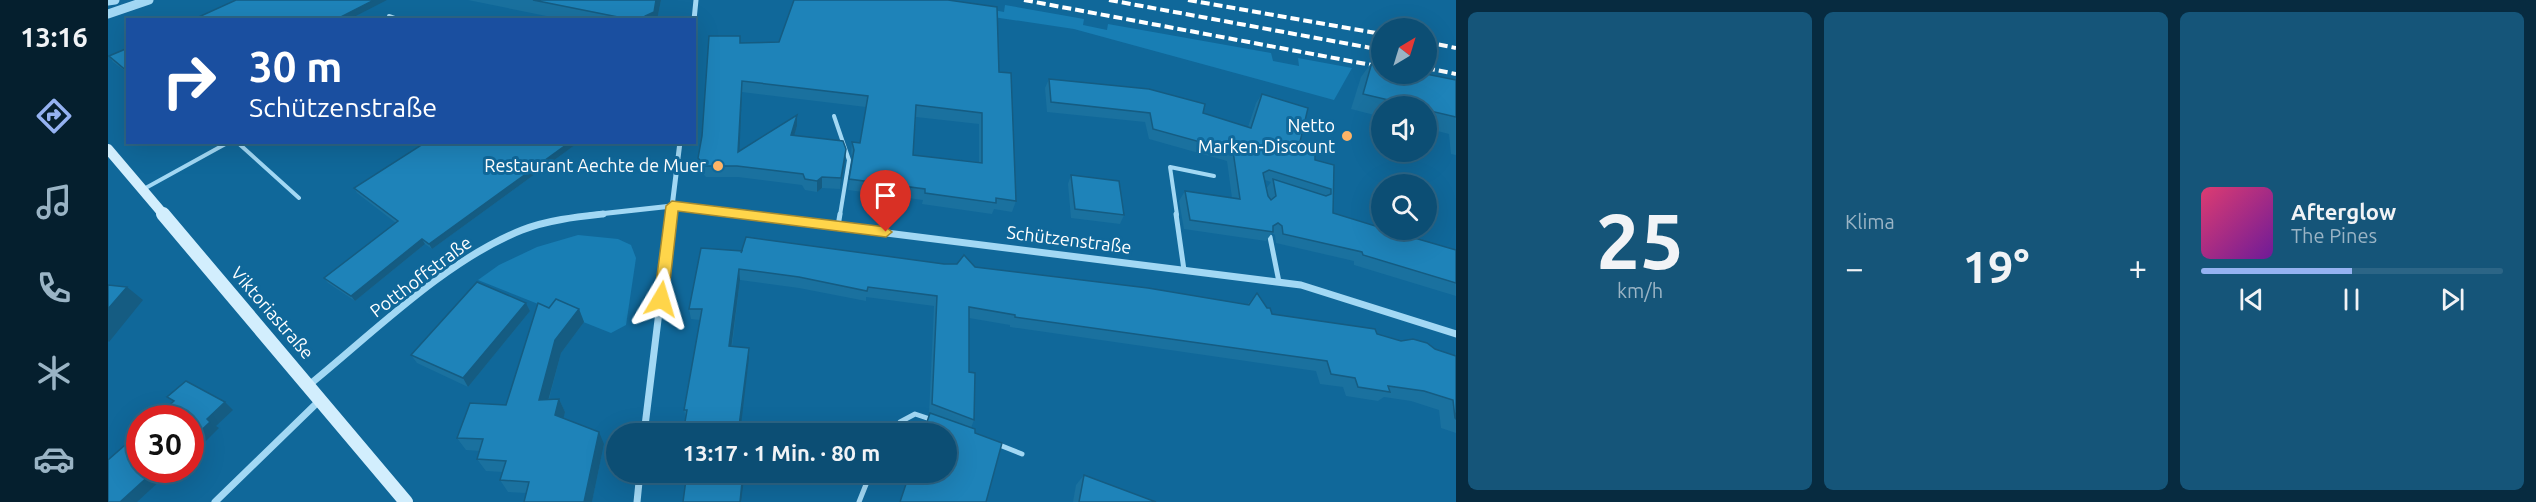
<!DOCTYPE html>
<html lang="de">
<meta charset="utf-8">
<style>
:root{--surface:#0c4e74;--page:#155579;--text:#f1f3f6;--muted:#9ab4c5;--line:#2c6586;--accent:#95b2f1}
body{margin:0;font-family:Ubuntu,sans-serif;background:var(--page);color:var(--text);height:100vh;display:flex;flex-direction:column;font-size:22px;white-space:nowrap}
*{box-sizing:border-box;margin:0}
p{font-size:20px;color:var(--muted)}
.icon{flex:none;width:33px;height:33px;fill:none;stroke:currentColor;stroke-width:2;stroke-linecap:round;stroke-linejoin:round}
.map{position:relative;flex:1;overflow:hidden}
.side{display:flex;flex-direction:column;gap:12px;padding:12px;background:#072b40;width:1080px}
.side>*{flex:none}
.guide{position:absolute;left:18px;top:18px;width:570px;height:126px;border-radius:0px;box-shadow:0 6px 24px #0002,0 0 0 2px var(--line);background:#1a4fa0;color:#fff;overflow:hidden}
.needle{width:39px;rotate:38deg}
.tools{position:absolute;left:1263px;top:18px;display:grid;gap:12px}
.tools a{display:grid;place-items:center;width:66px;height:66px;border-radius:50%;background:var(--surface);box-shadow:0 6px 24px #0002,0 0 0 2px var(--line);font-size:30px}
.speed{position:absolute;left:18px;top:405px;display:flex;gap:12px;font-size:30px;font-weight:700;text-align:center}
.speed>*{display:grid;place-content:center;width:78px;height:78px;border-radius:50%;background:var(--surface);box-shadow:0 6px 24px #0002,0 0 0 2px var(--line);line-height:1}
.speed .limit{border:9px solid #d22;background:#fff;color:#111}
.pin{position:absolute;display:grid;place-items:center;width:51px;height:51px;color:#fff;margin:-62px -26px;border-radius:50% 50% 50% 0;rotate:-45deg;box-shadow:0 0 6px #0007}
.pin .icon{rotate:45deg}
.me{position:absolute;width:66px;margin:-33px;rotate:7deg;stroke-linejoin:round;filter:drop-shadow(0 0 4px #0008)}
.turn{display:flex;align-items:center;gap:21px;height:126px;padding:0 24px;font-size:27px}
.turn .icon{width:78px;height:78px;stroke-width:2.5}
.turn b{display:block;font-size:42px;line-height:51px}
.big{font-size:45px;font-weight:700;line-height:1.1}
.side .tile{flex:1;display:flex;flex-direction:column;justify-content:center;gap:9px;min-width:0;padding:0 21px;border-radius:9px;background:var(--page)}
.side .dial{align-items:center;gap:0}
.dial b{font-size:78px;line-height:1}
.song{display:flex;align-items:center;gap:18px}
.cover{width:72px;height:72px;border-radius:9px;background:linear-gradient(135deg,hsl(340 70% 55%),hsl(280 70% 35%))}
.played{height:6px;border-radius:3px;background:linear-gradient(90deg,var(--accent) 50%,var(--line) 50%)}
.keys{display:flex;justify-content:space-around;direction:ltr}
.heat{display:flex;justify-content:space-between;align-items:center;font-size:33px;direction:ltr}
.side .tiles{flex:1;display:grid;gap:12px;grid-template-columns:repeat(3,1fr)}
.trip{position:absolute;left:498px;top:423px;width:351px;height:60px;border-radius:30px;background:var(--surface);box-shadow:0 6px 24px #0002,0 0 0 2px var(--line);font-weight:700;line-height:60px;text-align:center}
main{display:flex;flex:1;min-height:0}
.tab-bar{display:flex;flex-direction:column;width:108px;justify-content:space-around;align-items:center;background:#051f2e;color:var(--muted)}
.tab-bar .icon{width:42px;height:42px}
.tab-bar .active{color:var(--accent)}
.tab-bar b{font-size:27px;color:var(--text)}
.map>svg:first-child{display:block}
</style>
<main>
<nav class="tab-bar">
<b>13:16</b>
<svg class="icon active" aria-label="directions" viewBox="0 0 24 24"><path d="M12 3l9 9-9 9-9-9zM9 14v-3h6M13 9l2 2-2 2"/></svg>
<svg class="icon" aria-label="music" viewBox="0 0 24 24"><path d="M9 18V5l10-2v13"/><circle cx="6" cy="18" r="3"/><circle cx="16" cy="16" r="3"/></svg>
<svg class="icon" aria-label="phone" viewBox="0 0 24 24"><path d="M5 4h4l2 5-3 2q2 4 5 5l2-3 5 2v4C11 20 4 13 5 4z"/></svg>
<svg class="icon" aria-label="climate" viewBox="0 0 24 24"><path d="M12 3v18M4 7l16 10M4 17L20 7"/></svg>
<svg class="icon" aria-label="car" viewBox="0 0 24 24"><path d="M5 17H2v-5l4-1 3-4h7l3 4 3 1v5h-3M9 17h6M6 11h13"/><circle cx="7" cy="17" r="2"/><circle cx="17" cy="17" r="2"/></svg>
</nav>
<div class="map">
<svg width="1348" height="502" viewBox="0 0 1348 502">
<rect width="100%" height="100%" fill="#10689a"/>
<g fill="#187eb4">
<path d="M771,0H832L896,12L897,5L976,19L975,25L999,30L1000,24L1163,53L1165,61L1191,66L1190,58L1244,68L1226,100L966,29Z"/>
<path d="M470,235L510,239L523,245L528,258L518,325L503,333L370,280L391,265L429,247Z"/>
</g>
<g fill="none" stroke-linecap="round" stroke-linejoin="round">
<g stroke="#a2d8f4" stroke-width="4">
<path d="M281,16L292,20"/>
<path d="M726,116L741,160L732,215"/>
<path d="M129,142L191,198"/>
<path d="M34,190L121,142"/>
<path d="M1069,215L1062,167L1106,176"/>
</g>
<g stroke="#a2d8f4" stroke-width="5">
<path d="M1068,214L1076,270"/>
<path d="M730,226L732,214"/>
<path d="M1162,237L1171,282"/>
<path d="M782,434L792,422L807,414L825,420"/>
<path d="M889,444L914,454"/>
<path d="M751,502L763,472"/>
</g>
<g stroke="#a2d8f4" stroke-width="5">
<path d="M586,20L588,0"/>
<path d="M482,215L564,206L639,215"/>
<path d="M563,215L572,142"/>
</g>
<g stroke="#a2d8f4" stroke-width="7">
<path d="M627,214L1193,285L1348,334"/>
<path d="M201,385C265,333 338,260 414,230C440,220 468,217 495,214"/>
<path d="M536,434L563,214"/>
<path d="M107,502L212,400"/>
<path d="M529,502L532,472"/>
</g>
<g stroke="#a2d8f4" stroke-width="9">
<path d="M0,1L7,0"/>
<path d="M0,14L41,0"/>
</g>
<path stroke="#d2eefd" stroke-width="10" d="M0,149L56,215"/>
<path stroke="#d2eefd" stroke-width="14" d="M55,214L298,502"/>
<g stroke="#fff" stroke-width="4" stroke-dasharray="9 4" stroke-linecap="butt">
<path d="M916,0L1274,67"/>
<path d="M1001,0L1274,50"/>
<path d="M1080,0L1274,34"/>
<path d="M1318,42L1348,48"/>
<path d="M1318,68L1348,74"/>
</g>
</g>
<g fill="#1a719f" fill-rule="evenodd">
<path d="M360,0H553L549,20H458Z"/>
<path d="M632,43L891,72L908,201L904,212L886,209L884,214L814,204L815,200L740,190L745,159L743,153L744,142L752,143L758,107L634,92L631,151L689,115V126L686,135L737,160L732,189L714,188L709,192L697,190L694,185L630,177H598L591,169L590,158ZM808,117L871,124V162L805,155Z"/>
<path d="M20,48V73L5,62L1,56Z"/>
<path d="M1264,62L1348,80V155L1343,154L1341,134L1318,128V106H1274V117L1243,109L1253,77Z"/>
<path d="M941,79L1095,113L1140,127L1148,103L1154,94L1191,146L1207,160L1226,165L1225,213L1348,250V296L1246,265V261L1168,243L1167,235L1164,233L1158,241L1076,229L1071,201L1077,191L1124,198L1119,161L1041,139L1037,122L939,112L937,88ZM1157,180L1163,182L1158,189Z"/>
<path d="M318,142H471L324,249L317,244L247,301L220,283L216,278L288,223L249,193L246,188Z"/>
<path d="M963,175L1016,215L1012,224L963,218L960,184Z"/>
<path d="M634,251L867,267L1139,305L1149,293L1164,314L1269,334L1293,341L1327,349L1348,356V433L1333,428L1331,410L1303,401L1276,397L1270,401L1238,396L1235,387L1212,384L1208,371L902,327V325L861,318V372L866,420L863,428L867,433L878,502L821,414L826,306L758,297V301L691,288L632,280L624,347L641,348V358L578,418L576,410L592,320L583,319L581,309Z"/>
<path d="M418,303L422,311L360,387L309,363L303,355Z"/>
<path d="M441,308L471,309L476,322L453,353L441,399H451L457,412L455,419L496,444L484,502H416L418,493L400,492L392,480L395,472L378,471L369,459L372,451L358,450L349,438L398,405Z"/>
<path d="M976,475L1048,502H965L968,485Z"/>
</g>
<g fill="#155c82">
<path d="M266,0H279L240,20H227Z"/>
<path d="M548,0H553L549,20H534Z"/>
<path d="M634,81V92L631,163L630,152Z"/>
<path d="M689,115V126L683,146V135Z"/>
<path d="M462,142H471L324,249L321,244Z"/>
<path d="M738,149L737,160L732,189L733,178Z"/>
<path d="M714,177V188L709,192V181Z"/>
<path d="M314,239L317,244L247,301L243,296Z"/>
<path d="M631,269L632,280L622,357L621,346Z"/>
<path d="M19,287L35,300L1,342L0,341V309Z"/>
<path d="M418,303L422,311L360,387L355,378Z"/>
<path d="M471,309L476,322L453,353L437,412L431,400L447,340Z"/>
<path d="M641,348V358L632,434H630Z"/>
<path d="M451,399L457,412L453,428L447,415Z"/>
<path d="M117,402L125,410L108,426L111,428L93,446L84,439L99,419Z"/>
<path d="M491,432L496,444L484,502H476Z"/>
<path d="M82,439L89,444L86,447L82,444Z"/>
<path d="M45,472L55,478L29,502H12Z"/>
<path d="M635,472H637L633,502H632Z"/>
</g>
<g fill="#1e83b9" stroke="#155c82" stroke-width="1.5" fill-rule="evenodd">
<path d="M128,0H266L227,20H84Z"/>
<path d="M425,0H548L546,12L537,16L534,20H525Z"/>
<path d="M686,0H840L889,7L891,72L903,73L908,201L888,198V203L817,193V189L741,179L746,150L744,142L752,143L760,96L634,81L630,152L689,115L683,135L735,141L738,149L733,178L714,177L709,181L697,179L695,174L629,166H597L590,158L594,136L601,36H632V43L671,42ZM808,105L874,113V163L805,155Z"/>
<path d="M20,48V72L1,56Z"/>
<path d="M1264,62L1274,64V74H1318L1348,80V117L1318,110V106H1306L1255,94Z"/>
<path d="M941,79L1041,89L1097,104L1095,113L1143,128L1154,94L1200,108L1191,146L1207,152V160L1226,165L1225,213L1274,228V230H1279L1348,250V283L1255,255L1254,252L1175,234L1174,226L1170,223L1165,226V232L1082,220L1077,191L1132,199L1125,151L1045,129L1042,113L943,102ZM1161,170L1223,189V194L1218,196L1165,179L1168,196L1163,200L1160,196L1155,173Z"/>
<path d="M318,142H462L321,244L314,239L243,296L216,278L290,221L246,188Z"/>
<path d="M963,175L1011,181L1016,215L967,209Z"/>
<path d="M638,237L836,264H849L856,255L867,267L1040,288L1141,305L1149,293L1159,308H1162L1164,314L1267,329L1269,334L1293,341L1305,339L1319,343L1327,349L1348,356V419L1347,418L1345,400L1316,391L1280,386L1282,392L1250,387L1247,378L1223,374L1219,361L907,317V315L861,307V372L867,373L866,420L824,404L829,296L760,287L759,291L691,277L631,269L621,346L641,348L630,434H575L579,410H576L594,309H581L593,248L634,251L633,253Z"/>
<path d="M369,282L418,303L355,378L303,355Z"/>
<path d="M0,285L19,287L0,309Z"/>
<path d="M448,299L471,309L447,340L431,400L451,399L447,415L491,432L476,502H416L421,482L392,480L398,461L369,459L375,439L349,438L362,403L398,405L430,303L441,308Z"/>
<path d="M78,381L117,402L99,419L102,422L84,439H82V418H47L66,401L59,397Z"/>
<path d="M822,413L867,429V433L894,443L878,502H792L802,472H838V434H815Z"/>
<path d="M32,432V461L30,462L32,463V470H42L45,472L12,502H0V460Z"/>
<path d="M579,472H635L632,502H575Z"/>
<path d="M976,475L1048,502H971Z"/>
</g>
<path fill="#ffd54a" stroke="#a68a30" stroke-width="1.5" d="M564,201L778,227L784,232L778,237L570,211L560,299L558,303H548L546,299L558,206Z"/>
<g fill="#ffb466" stroke="#10689a" stroke-width="2">
<circle cx="1239" cy="136" r="6"/>
<circle cx="610" cy="166" r="6"/>
</g>
<g text-anchor="middle" stroke-width="6" stroke-linejoin="round" paint-order="stroke">
<g font-size="18" fill="#fff" stroke="#10689a" text-anchor="end">
<text x="1227" y="132">Netto<tspan x="1227" dy="21">Marken-Discount</tspan></text>
<text x="598" y="172">Restaurant Aechte de Muer</text>
</g>
<g font-size="18" fill="#fff" stroke="#10689a">
<text transform="translate(961 240) rotate(7)" y="6">Schützenstraße</text>
<text transform="translate(313 277) rotate(-37)" y="6">Potthoffstraße</text>
<text transform="translate(164 313) rotate(49)" y="6">Viktoriastraße</text>
</g>
</g>
</svg>
<div class="tools">
<a><svg class="needle" viewBox="-14 -14 28 28"><path d="M0-13l5 13h-10z" fill="#e53935"/><path d="M0 13l5-13h-10z" fill="#9ab4c5"/></svg></a>
<a><svg class="icon" aria-label="sound" viewBox="0 0 24 24"><path d="M4 9h4l5-4v14l-5-4H4zM17 9q2 3 0 6"/></svg></a>
<a><svg class="icon" aria-label="search" viewBox="0 0 24 24"><circle cx="10" cy="10" r="6"/><path d="M15 15l6 6"/></svg></a>
</div>
<div class="speed"><div class="limit">30</div></div>
<div class="pin" style="left:778px;top:232px;background:#d93025"><svg class="icon" aria-label="arrive" viewBox="0 0 24 24"><path d="M6 21V4h12l-3 4 3 4H6"/></svg></div>
<svg class="me" style="left:553px;top:299px" viewBox="-20 -20 40 40"><path d="M0-17L14 15 0 8-14 15z" fill="#ffd54a" stroke="#fff" stroke-width="4"/></svg>
<div class="trip">13:17 · 1 Min. · 80 m</div>
<div class="guide">
<div class="turn"><svg class="icon" aria-label="right" viewBox="0 0 24 24"><path d="M7 20v-9h11M14 6l5 5-5 5"/></svg><div><b>30 m</b>Schützenstraße</div></div>
</div>
</div>
<section class="side">
<div class="tiles">
<div class="tile dial"><b>25</b><p>km/h</p></div>
<div class="tile"><p>Klima</p>
<div class="heat"><a>−</a><b class="big">19°</b><a>+</a></div>
</div>
<div class="tile">
<div class="song"><i class="cover"></i><div><b>Afterglow</b><p>The Pines</p></div></div>
<div class="played"></div>
<div class="keys"><svg class="icon" aria-label="previous" viewBox="0 0 24 24"><path d="M18 5L8 12l10 7zM5 5v14"/></svg><svg class="icon" aria-label="pause" viewBox="0 0 24 24"><path d="M8 5v14M16 5v14"/></svg><svg class="icon" aria-label="next" viewBox="0 0 24 24"><path d="M6 5l10 7-10 7zM19 5v14"/></svg></div>
</div>
</div>
</section>
</main>
